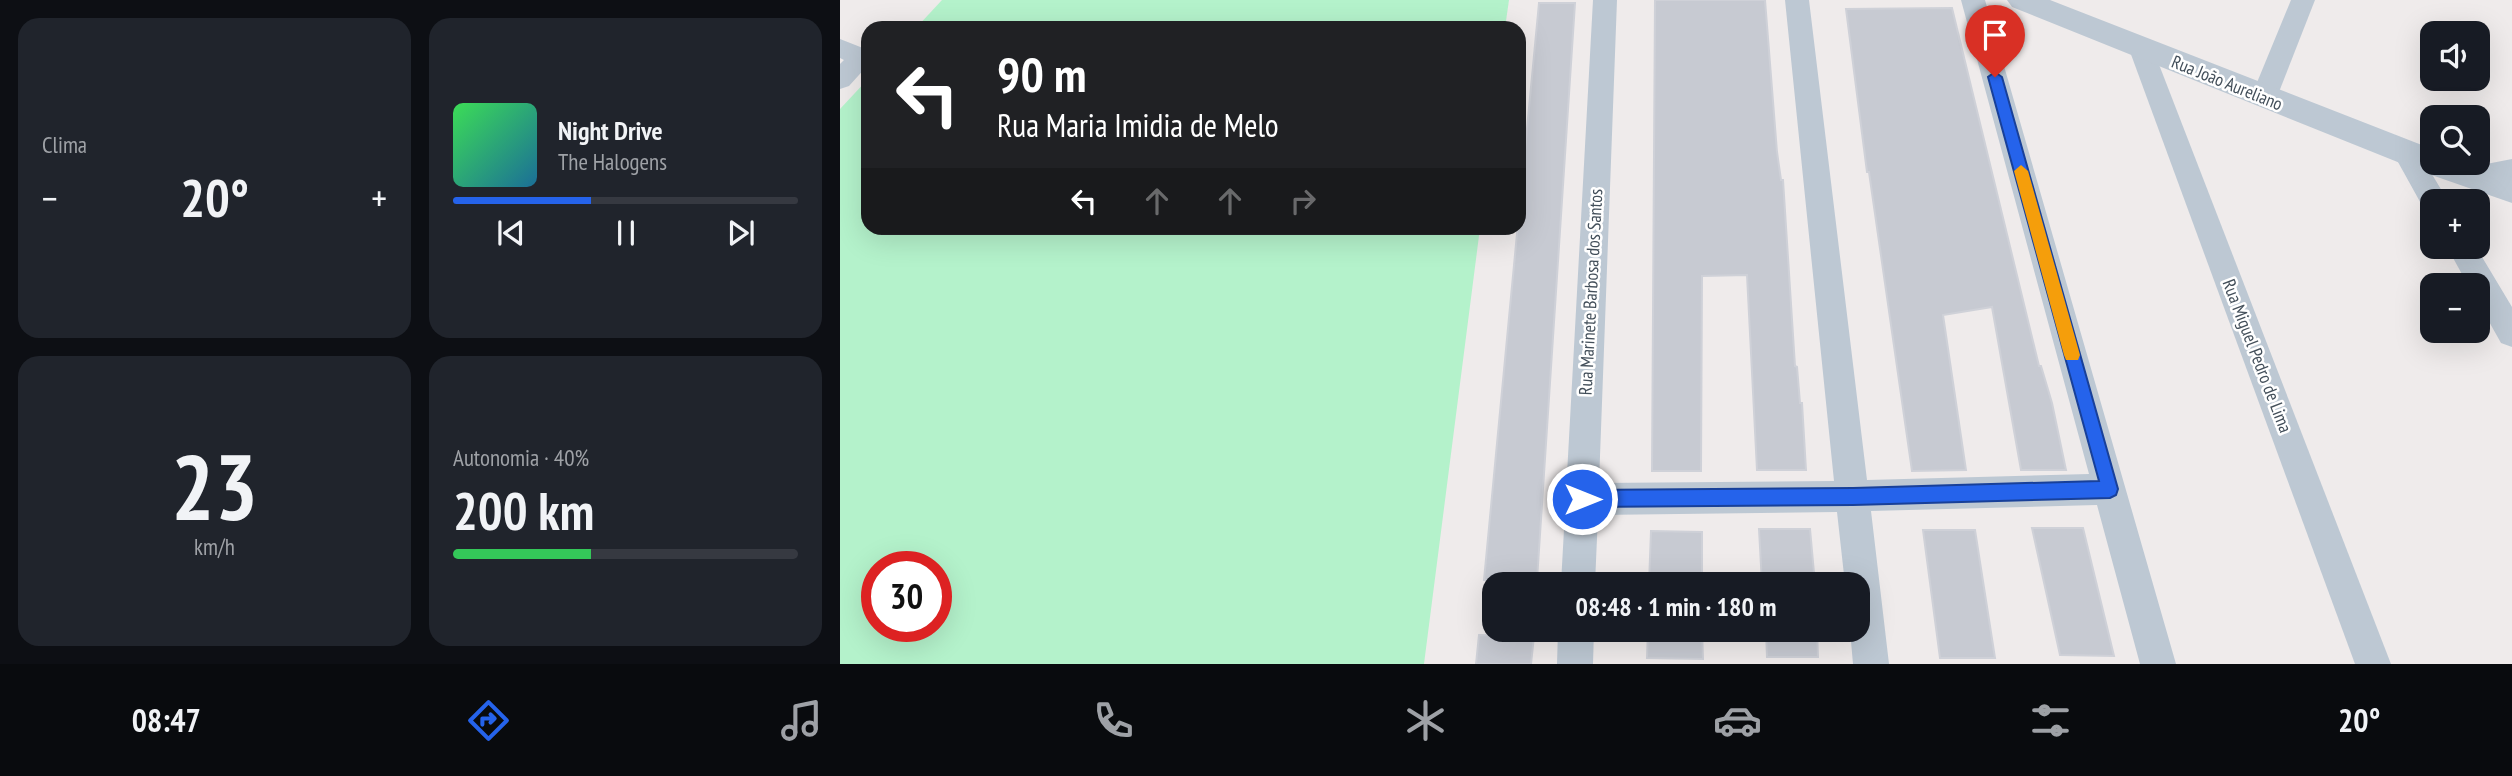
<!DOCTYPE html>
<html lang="pt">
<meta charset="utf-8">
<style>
:root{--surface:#171b24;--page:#20242c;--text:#f1f3f6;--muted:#9ea1a6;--line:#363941;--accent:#2563eb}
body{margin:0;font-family:"PT Sans Narrow",sans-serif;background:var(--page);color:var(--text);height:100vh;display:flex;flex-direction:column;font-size:26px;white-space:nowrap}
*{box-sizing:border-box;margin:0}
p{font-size:23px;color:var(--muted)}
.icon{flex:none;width:38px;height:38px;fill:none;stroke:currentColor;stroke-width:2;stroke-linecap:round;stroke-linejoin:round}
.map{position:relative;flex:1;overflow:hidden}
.sheet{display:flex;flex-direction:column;gap:18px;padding:18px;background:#0d0f14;width:840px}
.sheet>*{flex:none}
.banner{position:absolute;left:21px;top:21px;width:665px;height:214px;border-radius:21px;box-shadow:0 7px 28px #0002;background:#202124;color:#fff;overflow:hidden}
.fabs{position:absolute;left:1580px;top:21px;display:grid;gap:14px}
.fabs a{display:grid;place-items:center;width:70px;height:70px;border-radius:14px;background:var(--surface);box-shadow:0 7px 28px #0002;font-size:35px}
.speed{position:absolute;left:21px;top:551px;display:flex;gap:14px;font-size:35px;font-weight:700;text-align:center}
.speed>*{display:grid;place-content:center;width:91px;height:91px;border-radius:50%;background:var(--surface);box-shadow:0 7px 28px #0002;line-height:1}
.speed .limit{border:10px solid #d22;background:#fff;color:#111}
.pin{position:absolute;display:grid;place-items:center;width:60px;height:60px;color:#fff;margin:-72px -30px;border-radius:50% 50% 50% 0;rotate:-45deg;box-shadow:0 0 7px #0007}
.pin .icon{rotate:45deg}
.me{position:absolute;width:77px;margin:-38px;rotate:90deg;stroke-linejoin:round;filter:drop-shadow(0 0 5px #0008)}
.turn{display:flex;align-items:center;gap:24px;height:147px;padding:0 21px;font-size:32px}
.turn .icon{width:91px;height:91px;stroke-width:2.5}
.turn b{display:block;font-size:49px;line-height:60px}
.lanes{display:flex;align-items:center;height:66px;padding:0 21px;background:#0003;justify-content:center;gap:35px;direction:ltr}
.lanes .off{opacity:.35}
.big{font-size:52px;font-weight:800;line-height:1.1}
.sheet .card{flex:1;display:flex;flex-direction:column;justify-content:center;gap:10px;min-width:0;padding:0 24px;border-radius:21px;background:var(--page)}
.sheet .dial{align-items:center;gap:0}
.dial b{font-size:91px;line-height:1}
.song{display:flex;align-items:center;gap:21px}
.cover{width:84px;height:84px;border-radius:10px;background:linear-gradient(135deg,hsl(130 70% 55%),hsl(200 70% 35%))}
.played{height:7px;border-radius:4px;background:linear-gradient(90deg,var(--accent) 40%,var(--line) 40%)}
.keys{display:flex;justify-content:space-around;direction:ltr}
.heat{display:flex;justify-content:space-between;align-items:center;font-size:38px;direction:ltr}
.charge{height:10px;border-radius:5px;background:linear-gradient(90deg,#34c759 40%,var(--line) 0)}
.sheet .tiles{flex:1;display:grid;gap:18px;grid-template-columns:repeat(2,1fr)}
.trip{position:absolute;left:642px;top:572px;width:388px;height:70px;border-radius:21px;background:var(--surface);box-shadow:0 7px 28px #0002;font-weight:800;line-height:70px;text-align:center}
.tab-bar{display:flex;height:112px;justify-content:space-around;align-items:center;background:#090b0e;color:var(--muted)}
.tab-bar .icon{width:49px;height:49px}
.tab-bar .current{color:var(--accent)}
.tab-bar b{font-size:32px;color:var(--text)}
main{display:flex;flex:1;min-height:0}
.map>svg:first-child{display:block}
</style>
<main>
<section class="sheet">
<div class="tiles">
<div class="card"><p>Clima</p>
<div class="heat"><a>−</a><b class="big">20°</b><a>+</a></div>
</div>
<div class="card">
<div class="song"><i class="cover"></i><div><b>Night Drive</b><p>The Halogens</p></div></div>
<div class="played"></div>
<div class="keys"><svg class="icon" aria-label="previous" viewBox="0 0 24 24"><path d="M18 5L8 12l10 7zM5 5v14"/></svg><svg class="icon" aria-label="pause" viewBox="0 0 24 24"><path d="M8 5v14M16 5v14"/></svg><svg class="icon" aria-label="next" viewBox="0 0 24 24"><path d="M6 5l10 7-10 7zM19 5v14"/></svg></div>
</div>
<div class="card dial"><b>23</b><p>km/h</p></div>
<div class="card"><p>Autonomia · 40%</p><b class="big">200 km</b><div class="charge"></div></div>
</div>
</section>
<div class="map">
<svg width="1672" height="664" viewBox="0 0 1672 664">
<rect width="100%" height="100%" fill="#efebeb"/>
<g fill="#b4f2cb" fill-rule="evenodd">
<path d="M102,0H669L665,28H76Z"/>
<path d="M28,79V228H640L584,664H0V109ZM37,567H96V626H37Z"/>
</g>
<g fill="#c7cad2" stroke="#cfd1d8" stroke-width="2">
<path d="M815,0H925L937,152L941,180H943L955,366L957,367L960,403H962L966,470H917L907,275L862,276L861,471H812Z"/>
<path d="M699,3H735L697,580H644Z"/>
<path d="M1112,8L1199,366H1201L1212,403L1226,470H1181L1152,307L1103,315L1126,470L1072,471L1029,172H1027L1006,9Z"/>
<path d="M1192,528H1243L1274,656L1220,655Z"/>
<path d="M919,529H970L975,584H922Z"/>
<path d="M1083,530H1135L1155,658H1100Z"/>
<path d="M811,531L862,532V584H809Z"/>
<path d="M808,630H862L863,659L807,658Z"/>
<path d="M926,630H977L978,657H927Z"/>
<path d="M639,635L694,636L691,664H636Z"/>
</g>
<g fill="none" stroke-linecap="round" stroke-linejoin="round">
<g fill="#bdc8d3" fill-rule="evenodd">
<path d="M753,0H777L759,483L994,481L945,0H969L1027,480L1249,474L1121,0H1145L1336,664H1300L1257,505L1031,511L1049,664H1013L1010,630H1018V584H1005L997,512L758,515L755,584H721Z"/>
<path d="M1451,0H1475L1437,97L1433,104L1424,106L1415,104L1411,97Z"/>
<path d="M0,39L28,50V65L9,86L0,89V64L4,60L0,58Z"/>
<path d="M1301,40L1310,43L1313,49L1551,664H1515L1289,49L1292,43Z"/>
<path d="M1566,143L1575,146L1608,201H1592V211L1584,209L1553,153L1557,146Z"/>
<path d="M1672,159V179L1635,185L1626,182L1622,175L1626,168Z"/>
<path d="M1607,247H1636L1672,307V347L1661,343L1638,302V285H1628Z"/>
<path d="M718,630H754L753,664H717Z"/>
</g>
<path fill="#bdc8d3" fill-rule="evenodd" d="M1167,0H1210L1592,149V163H1633L1672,177V203L1580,171L1172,7Z"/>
</g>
<path fill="#2563eb" stroke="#184099" stroke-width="2" d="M1155,72L1162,77L1278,489L1276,495L1270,498L1013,505L742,507L735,505L733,499L735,493L742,490L1013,488L1259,481L1148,77Z"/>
<path fill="#f59e0b" d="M1181,165L1188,171L1240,355L1238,360H1226L1224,355L1174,171Z"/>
<g text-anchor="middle" stroke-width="5" stroke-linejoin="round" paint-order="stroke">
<g font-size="18" fill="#434f5a" stroke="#fff">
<text transform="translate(1387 83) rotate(22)" y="6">Rua João Aureliano</text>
<text transform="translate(751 292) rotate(-87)" y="6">Rua Marinete Barbosa dos Santos</text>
<text transform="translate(1417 356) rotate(69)" y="6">Rua Miguel Pedro de Lima</text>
</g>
</g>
</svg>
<div class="fabs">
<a><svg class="icon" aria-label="sound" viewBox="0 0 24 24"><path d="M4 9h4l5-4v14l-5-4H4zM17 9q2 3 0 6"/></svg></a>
<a><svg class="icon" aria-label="search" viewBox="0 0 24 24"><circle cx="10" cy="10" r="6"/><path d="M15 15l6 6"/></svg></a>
<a>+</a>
<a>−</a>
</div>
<div class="speed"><div class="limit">30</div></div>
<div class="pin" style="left:1155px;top:77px;background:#d93025"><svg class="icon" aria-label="arrive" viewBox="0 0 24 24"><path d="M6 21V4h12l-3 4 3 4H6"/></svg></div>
<svg class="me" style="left:742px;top:499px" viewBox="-20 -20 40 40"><circle r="17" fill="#2563eb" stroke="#fff" stroke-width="3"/><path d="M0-11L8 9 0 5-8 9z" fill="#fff"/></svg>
<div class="trip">08:48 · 1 min · 180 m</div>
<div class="banner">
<div class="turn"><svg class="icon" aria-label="left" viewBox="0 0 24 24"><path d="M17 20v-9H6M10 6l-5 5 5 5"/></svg><div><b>90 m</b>Rua Maria Imidia de Melo</div></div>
<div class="lanes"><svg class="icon" aria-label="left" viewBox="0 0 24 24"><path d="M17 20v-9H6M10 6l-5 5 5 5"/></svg><svg class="icon off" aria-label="ahead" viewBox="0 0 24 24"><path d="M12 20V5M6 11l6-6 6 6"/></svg><svg class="icon off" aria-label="ahead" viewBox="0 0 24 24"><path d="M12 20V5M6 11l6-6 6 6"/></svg><svg class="icon off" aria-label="right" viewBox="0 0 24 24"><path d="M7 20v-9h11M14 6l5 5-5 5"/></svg></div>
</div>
</div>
</main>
<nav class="tab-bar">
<b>08:47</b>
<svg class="icon current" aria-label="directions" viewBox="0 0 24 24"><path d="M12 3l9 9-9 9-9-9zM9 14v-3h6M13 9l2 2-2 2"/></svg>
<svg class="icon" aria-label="music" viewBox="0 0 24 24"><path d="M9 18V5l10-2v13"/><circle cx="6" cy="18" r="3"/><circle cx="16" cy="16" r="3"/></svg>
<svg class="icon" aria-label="phone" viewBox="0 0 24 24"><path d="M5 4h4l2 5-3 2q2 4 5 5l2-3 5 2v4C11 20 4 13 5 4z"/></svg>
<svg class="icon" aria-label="climate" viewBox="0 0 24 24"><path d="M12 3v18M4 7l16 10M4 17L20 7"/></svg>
<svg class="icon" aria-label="car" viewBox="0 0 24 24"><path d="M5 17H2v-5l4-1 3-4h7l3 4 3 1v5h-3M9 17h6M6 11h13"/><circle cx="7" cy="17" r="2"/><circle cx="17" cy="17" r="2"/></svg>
<svg class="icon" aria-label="filters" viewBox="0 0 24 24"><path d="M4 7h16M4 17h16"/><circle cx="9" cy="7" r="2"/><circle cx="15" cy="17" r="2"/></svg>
<b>20°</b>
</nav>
